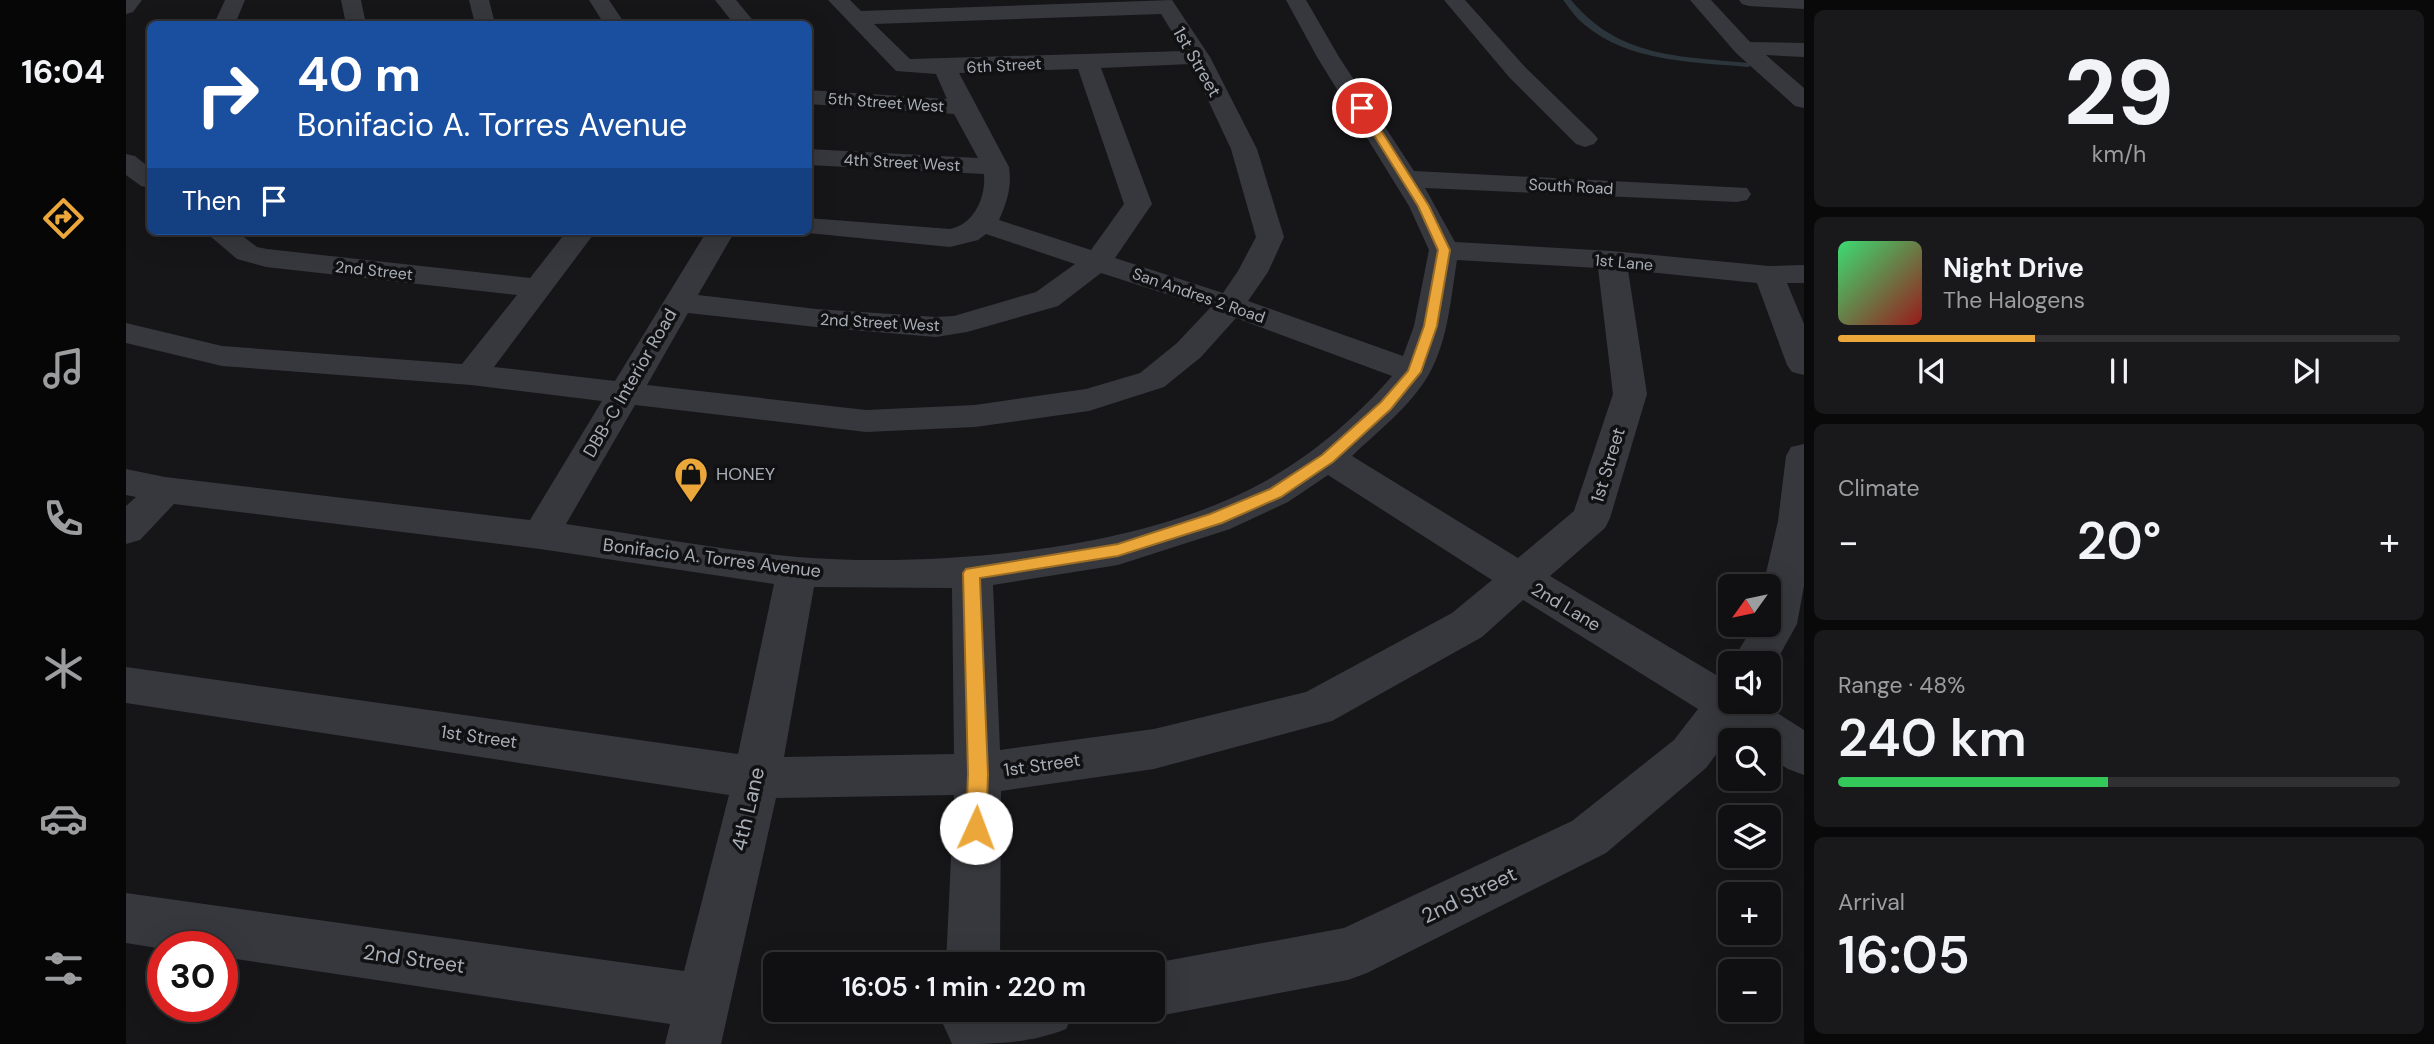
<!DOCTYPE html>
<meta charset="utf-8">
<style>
:root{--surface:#101012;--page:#19191b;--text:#f1f3f6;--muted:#9c9d9f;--line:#303032;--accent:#eca73a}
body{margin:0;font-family:"DM Sans",sans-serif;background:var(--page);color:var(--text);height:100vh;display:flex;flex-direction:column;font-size:26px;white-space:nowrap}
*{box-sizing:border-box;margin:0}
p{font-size:23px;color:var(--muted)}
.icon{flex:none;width:38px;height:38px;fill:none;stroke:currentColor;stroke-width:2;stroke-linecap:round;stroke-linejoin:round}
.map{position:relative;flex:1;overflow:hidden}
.panel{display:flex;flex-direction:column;gap:10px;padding:10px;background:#09090a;width:630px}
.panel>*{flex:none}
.banner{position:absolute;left:21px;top:21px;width:665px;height:214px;border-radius:10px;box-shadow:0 7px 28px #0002,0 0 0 2px var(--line);background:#1a4fa0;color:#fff;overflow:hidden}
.needle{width:46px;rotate:237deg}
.fabs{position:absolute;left:1592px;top:574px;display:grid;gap:14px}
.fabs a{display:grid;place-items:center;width:63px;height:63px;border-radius:10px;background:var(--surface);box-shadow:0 7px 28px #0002,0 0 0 2px var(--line);font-size:35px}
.speed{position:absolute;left:21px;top:931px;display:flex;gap:14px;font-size:35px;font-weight:700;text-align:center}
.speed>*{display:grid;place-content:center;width:91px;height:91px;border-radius:50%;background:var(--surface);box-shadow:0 7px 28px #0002,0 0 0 2px var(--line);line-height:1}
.speed .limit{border:10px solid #d22;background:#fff;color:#111}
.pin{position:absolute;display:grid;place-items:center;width:60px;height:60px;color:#fff;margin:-30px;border:4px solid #fff;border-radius:50%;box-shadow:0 2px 7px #0007}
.me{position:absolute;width:77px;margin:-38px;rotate:2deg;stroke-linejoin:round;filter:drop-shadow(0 0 5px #0008)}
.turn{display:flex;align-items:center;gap:24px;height:147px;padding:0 35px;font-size:32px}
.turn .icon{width:91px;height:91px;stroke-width:2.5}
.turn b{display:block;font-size:49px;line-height:60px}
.then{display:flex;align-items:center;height:66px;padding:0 35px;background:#0003;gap:14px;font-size:26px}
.big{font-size:52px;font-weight:600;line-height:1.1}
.panel .widget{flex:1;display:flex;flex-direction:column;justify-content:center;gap:10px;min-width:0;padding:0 24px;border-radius:10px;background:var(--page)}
.panel .dial{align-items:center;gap:0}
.dial b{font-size:91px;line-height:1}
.song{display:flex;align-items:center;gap:21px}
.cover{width:84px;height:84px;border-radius:10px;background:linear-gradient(135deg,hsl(140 70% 55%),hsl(0 70% 35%))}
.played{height:7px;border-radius:4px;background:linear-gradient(90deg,var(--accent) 35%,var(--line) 35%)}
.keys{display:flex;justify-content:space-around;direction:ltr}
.heat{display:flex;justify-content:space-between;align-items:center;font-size:38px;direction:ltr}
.charge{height:10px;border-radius:5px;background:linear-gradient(90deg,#34c759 48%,var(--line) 0)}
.trip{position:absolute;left:637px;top:952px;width:402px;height:70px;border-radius:10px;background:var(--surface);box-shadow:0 7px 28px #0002,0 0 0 2px var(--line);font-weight:600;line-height:70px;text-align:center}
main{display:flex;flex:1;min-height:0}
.tabs{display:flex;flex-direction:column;width:126px;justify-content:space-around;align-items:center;background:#060607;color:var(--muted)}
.tabs .icon{width:49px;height:49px}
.tabs .current{color:var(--accent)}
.tabs b{font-size:32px;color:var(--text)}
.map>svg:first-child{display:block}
</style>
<main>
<nav class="tabs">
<b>16:04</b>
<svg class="icon current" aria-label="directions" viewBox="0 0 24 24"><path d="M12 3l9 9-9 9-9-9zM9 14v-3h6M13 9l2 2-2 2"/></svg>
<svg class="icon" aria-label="music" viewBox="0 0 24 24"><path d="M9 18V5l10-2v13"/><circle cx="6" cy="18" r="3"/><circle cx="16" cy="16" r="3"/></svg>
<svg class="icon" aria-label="phone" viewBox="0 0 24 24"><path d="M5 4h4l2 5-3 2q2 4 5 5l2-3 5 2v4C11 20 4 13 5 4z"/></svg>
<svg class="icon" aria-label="climate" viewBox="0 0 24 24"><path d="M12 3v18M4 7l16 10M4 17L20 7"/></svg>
<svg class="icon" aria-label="car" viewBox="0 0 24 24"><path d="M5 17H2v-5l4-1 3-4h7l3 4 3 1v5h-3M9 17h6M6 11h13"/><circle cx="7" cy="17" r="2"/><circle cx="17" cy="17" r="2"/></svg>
<svg class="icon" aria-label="filters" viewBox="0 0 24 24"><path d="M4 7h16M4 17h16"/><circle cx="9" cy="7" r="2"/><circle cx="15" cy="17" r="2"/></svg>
</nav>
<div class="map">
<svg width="1678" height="1044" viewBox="0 0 1678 1044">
<rect width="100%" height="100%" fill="#161618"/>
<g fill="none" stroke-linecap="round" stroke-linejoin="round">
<path fill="#2c353b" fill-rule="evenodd" d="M1437,0H1445C1493,58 1553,56 1622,63L1626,65L1622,67C1567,62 1503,62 1459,25C1450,18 1444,9 1437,0Z"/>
<g fill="#37383d" fill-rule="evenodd">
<path d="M0,0H16L7,12L0,14Z"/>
<path d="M99,0H119L109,24H88Z"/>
<path d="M215,0H235L240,24H220Z"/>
<path d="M343,0H363L369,24H349Z"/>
<path d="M463,0H483L499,24H478Z"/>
<path d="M589,0H610L630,24H608Z"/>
<path d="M702,0H724L735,11L1046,0L1084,57L1131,149L1158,237L1142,272L1122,301L1277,356L1288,326L1303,250L1283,206L1191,57L1160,0H1180L1213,57L1288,171L1621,188L1625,194L1621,200L1611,202L1299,188L1329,242L1486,251L1643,266L1678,265V283H1661L1678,324V375L1666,372L1661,365L1631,283L1502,270L1521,394L1484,518L1479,528L1424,576L1602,682H1605V702H1634L1678,730V775L1662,769L1643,757V740H1619L1607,732L1580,768L1480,853L1241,973L1222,980L1027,1017L1009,1010H1027V964H1023L1218,928L1446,821L1548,740L1572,709L1397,600L1356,637L1206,721L1028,769L875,791L874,964H820L828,795L650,798L595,1044H539L544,1024L96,957V947L37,949L0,943V893L558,971L603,795L0,703V667L612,754L648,584L414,549L48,504L14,540L0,544V506L10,497L0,495V469L39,477L404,520L476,401L345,385L96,366L0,343V323L96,346L336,364L391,295L140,267L111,259L78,231H110L131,247L141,249L404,278L441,231H470L368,367L489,381L581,231H609L572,295L690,309L810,317L828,316L910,292L949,264L860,234L852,240L824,247L672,232L682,231V218L824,229C848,224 860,198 858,174L682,165V149L852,158L828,114L682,104V90L821,99L810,74L770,71ZM1035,14L1058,51L784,59L748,24ZM1065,64L1105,149L1130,237L1112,271L1097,293L989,258L1026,204L975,68ZM952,69L998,204L965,250L873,220C881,202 886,187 883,167L833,73ZM1331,260L1472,268L1487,394L1448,511L1392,558L1226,456C1252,431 1285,406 1303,374C1322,341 1325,297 1331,260ZM975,273L1084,308L1051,343L1014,373L960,389L849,405L740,410L521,385L562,313L690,327L810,337L841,332L932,306ZM1110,318L1266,376C1230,418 1185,456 1136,483C1013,551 809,568 671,557C594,550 516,535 440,524L509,405L740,432L849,427L963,411L1038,387L1075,357ZM1202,475L1366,580L1326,613L1180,692L1028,729L874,750L867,585L992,565L1104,529L1162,502ZM688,587L826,588L828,754L658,757Z"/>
<path d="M1318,0H1339L1399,67L1468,134L1472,139L1468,144L1459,147L1450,144L1383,77Z"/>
<path d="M1564,0H1585L1624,42L1678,43V57L1640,55L1678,88V108L1669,106L1610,53Z"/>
<path d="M1613,0H1678V9L1623,6L1616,4Z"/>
<path d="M0,154L9,156L24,168V188L15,186L0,175Z"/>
<path d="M1678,444V586L1671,624L1643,674V663H1605L1628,625H1643V586H1637L1652,521L1660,456L1665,447Z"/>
<path d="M823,1010H949L940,1029C903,1044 866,1044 826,1044L817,1024Z"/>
</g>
</g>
<path fill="#eca73a" stroke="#996d26" stroke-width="2" d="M1236,105L1241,108L1303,206L1324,250L1311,326L1295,372L1265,409L1207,462L1155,497L1096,523L992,556L854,578L862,774L860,828L857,835L850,838L843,835L840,828L842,774L837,573L840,569L992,544L1084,514L1144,489L1196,455L1255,402L1282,371L1298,326L1312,250L1292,206L1231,108Z"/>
<defs>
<g id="shop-pin" transform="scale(1.75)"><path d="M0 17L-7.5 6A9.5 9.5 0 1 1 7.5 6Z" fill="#eca73a" stroke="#111113"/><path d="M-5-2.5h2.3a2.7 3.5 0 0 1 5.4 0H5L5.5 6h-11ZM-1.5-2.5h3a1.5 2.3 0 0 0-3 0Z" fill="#111"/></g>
</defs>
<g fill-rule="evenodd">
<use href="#shop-pin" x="565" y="474"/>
</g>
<g text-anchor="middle" stroke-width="7" stroke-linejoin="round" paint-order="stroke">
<g font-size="16" fill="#a8aeb7" stroke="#111113">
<text transform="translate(878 65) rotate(-3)" y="6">6th Street</text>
<text transform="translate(760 102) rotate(4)" y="6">5th Street West</text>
<text transform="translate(776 162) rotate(3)" y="6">4th Street West</text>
<text transform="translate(1445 186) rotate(3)" y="6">South Road</text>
<text transform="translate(1498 262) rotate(5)" y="6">1st Lane</text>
<text transform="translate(248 270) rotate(6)" y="6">2nd Street</text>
<text transform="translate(1073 295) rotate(19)" y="6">San Andres 2 Road</text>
<text transform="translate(754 322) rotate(3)" y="6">2nd Street West</text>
</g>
<g font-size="18" fill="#a8aeb7" stroke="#111113">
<text transform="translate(1071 62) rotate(60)" y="6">1st Street</text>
<text transform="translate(504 383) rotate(-60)" y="6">DBB-C Interior Road</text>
<text transform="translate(1482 465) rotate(-73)" y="6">1st Street</text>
<text transform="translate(586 558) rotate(7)" y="6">Bonifacio A. Torres Avenue</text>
<text transform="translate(1440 607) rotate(31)" y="6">2nd Lane</text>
<text transform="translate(353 737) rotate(8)" y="6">1st Street</text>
<text transform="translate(916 765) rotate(-8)" y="6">1st Street</text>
</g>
<g font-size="18" fill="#a8aeb7" stroke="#111113" text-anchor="start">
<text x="590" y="480">HONEY</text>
</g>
<g font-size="21" fill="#a8aeb7" stroke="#111113">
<text transform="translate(622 809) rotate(-77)" y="7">4th Lane</text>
<text transform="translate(1343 895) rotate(-26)" y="7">2nd Street</text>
<text transform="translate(288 959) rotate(8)" y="7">2nd Street</text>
</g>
</g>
</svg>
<div class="fabs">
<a><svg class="needle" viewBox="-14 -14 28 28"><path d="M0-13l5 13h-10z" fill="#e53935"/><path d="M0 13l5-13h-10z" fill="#9c9d9f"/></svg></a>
<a><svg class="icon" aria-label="sound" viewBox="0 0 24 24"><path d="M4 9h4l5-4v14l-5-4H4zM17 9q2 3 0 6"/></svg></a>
<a><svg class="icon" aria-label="search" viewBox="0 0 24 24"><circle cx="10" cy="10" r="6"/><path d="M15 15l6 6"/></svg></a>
<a><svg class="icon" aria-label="layers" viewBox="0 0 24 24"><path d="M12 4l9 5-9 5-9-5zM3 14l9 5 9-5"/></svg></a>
<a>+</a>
<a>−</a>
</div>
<div class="speed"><div class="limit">30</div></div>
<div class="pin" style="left:1236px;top:108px;background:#d93025"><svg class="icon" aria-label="arrive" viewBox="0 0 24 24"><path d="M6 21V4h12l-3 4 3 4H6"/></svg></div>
<svg class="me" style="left:850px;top:828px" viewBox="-20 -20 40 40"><circle r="19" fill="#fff"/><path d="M0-13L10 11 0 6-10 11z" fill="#eca73a"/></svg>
<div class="trip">16:05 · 1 min · 220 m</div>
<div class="banner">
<div class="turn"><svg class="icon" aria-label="right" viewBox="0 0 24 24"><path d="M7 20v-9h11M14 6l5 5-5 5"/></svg><div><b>40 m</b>Bonifacio A. Torres Avenue</div></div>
<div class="then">Then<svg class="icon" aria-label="arrive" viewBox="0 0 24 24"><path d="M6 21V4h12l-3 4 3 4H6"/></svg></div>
</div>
</div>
<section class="panel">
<div class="widget dial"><b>29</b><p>km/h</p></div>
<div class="widget">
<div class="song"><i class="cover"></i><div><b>Night Drive</b><p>The Halogens</p></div></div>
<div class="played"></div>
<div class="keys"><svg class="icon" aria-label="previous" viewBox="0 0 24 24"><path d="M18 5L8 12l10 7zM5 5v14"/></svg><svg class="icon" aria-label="pause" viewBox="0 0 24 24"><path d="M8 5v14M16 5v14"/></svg><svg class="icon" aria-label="next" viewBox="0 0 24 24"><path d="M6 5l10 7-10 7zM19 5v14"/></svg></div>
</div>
<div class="widget"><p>Climate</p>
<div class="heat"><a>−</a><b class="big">20°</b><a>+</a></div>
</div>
<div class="widget"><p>Range · 48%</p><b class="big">240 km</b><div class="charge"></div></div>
<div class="widget"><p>Arrival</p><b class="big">16:05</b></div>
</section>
</main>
